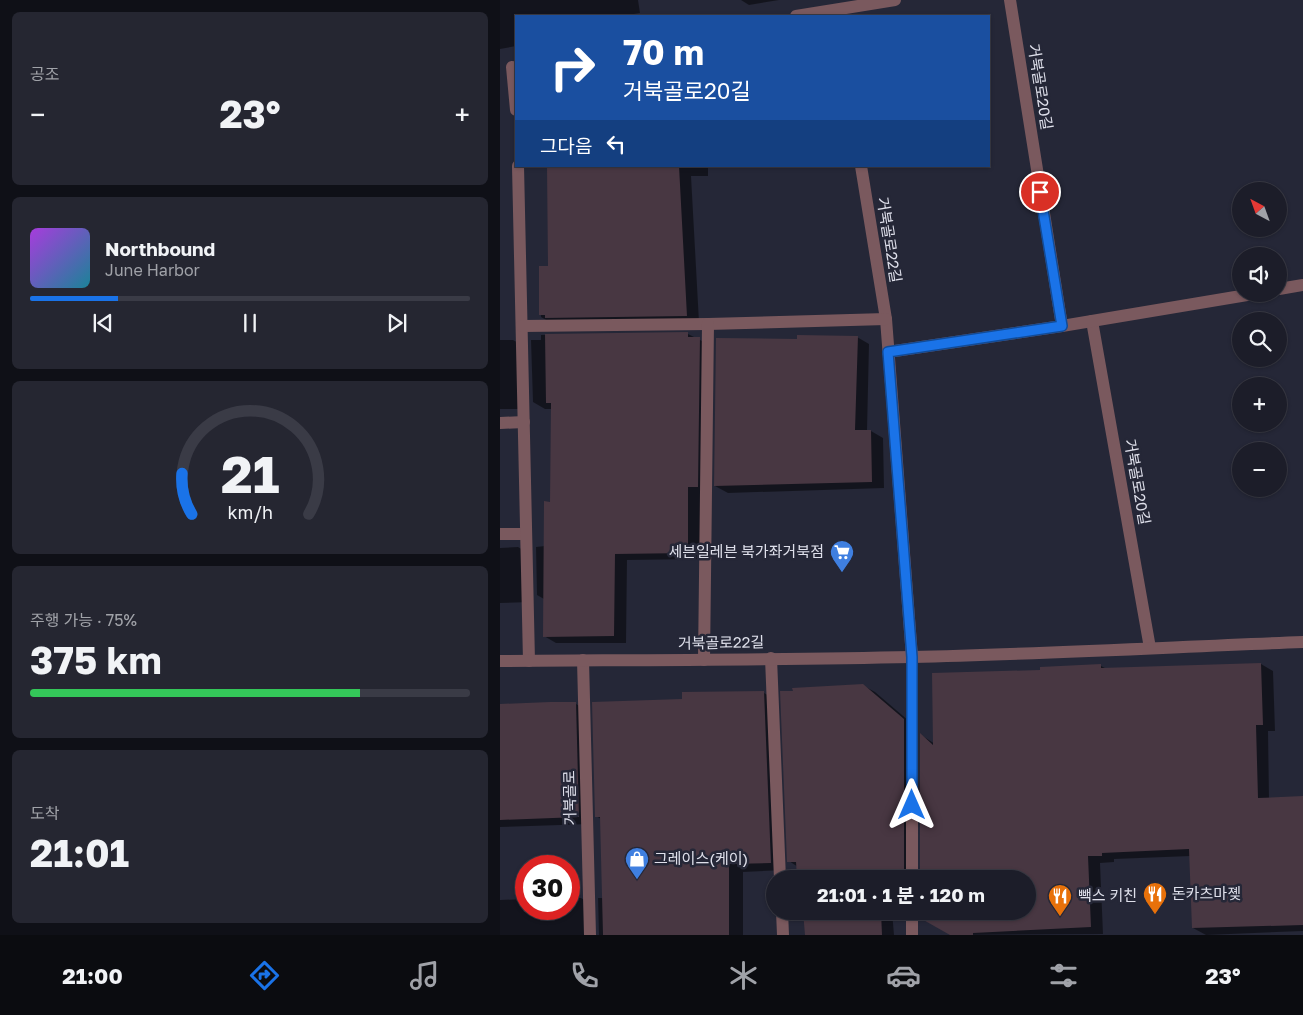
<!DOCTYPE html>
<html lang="ko">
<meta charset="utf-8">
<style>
:root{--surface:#1c1d29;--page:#252631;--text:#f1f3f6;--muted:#a0a2a8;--line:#3a3b46;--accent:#1a73e8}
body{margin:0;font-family:"Golos Text","Noto Sans KR",sans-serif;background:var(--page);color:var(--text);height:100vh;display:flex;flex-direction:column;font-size:19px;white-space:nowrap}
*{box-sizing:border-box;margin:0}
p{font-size:16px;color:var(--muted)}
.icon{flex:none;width:28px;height:28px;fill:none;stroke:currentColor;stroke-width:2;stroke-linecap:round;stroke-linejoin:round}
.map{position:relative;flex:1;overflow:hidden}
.details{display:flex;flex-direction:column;gap:12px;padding:12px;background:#0f1017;width:500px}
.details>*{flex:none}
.guide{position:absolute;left:15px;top:15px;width:475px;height:152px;border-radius:0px;box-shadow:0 1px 4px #0004,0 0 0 1px var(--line);background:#1a4fa0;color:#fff;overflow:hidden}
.needle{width:32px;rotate:319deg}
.controls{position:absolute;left:732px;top:182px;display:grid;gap:10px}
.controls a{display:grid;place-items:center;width:55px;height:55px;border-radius:50%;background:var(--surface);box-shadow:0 1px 4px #0004,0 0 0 1px var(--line);font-size:25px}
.speed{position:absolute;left:15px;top:855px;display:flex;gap:10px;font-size:25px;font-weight:700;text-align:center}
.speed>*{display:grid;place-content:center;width:65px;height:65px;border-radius:50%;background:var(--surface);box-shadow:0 1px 4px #0004,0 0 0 1px var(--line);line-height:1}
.speed .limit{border:8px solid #d22;background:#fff;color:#111}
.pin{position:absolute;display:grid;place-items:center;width:42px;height:42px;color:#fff;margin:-21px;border:2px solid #fff;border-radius:50%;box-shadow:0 1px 5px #0007}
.me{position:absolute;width:55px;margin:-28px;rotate:0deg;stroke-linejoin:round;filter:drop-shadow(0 0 4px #0008)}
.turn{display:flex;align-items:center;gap:18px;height:105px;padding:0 25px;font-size:22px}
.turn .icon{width:65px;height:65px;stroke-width:2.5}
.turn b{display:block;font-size:35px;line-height:42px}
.then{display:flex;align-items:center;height:48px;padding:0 25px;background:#0003;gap:10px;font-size:19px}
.big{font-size:38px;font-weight:700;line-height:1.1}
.details .card{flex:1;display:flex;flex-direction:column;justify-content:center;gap:8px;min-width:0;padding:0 18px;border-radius:8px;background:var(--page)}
.details .dial{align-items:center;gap:0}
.dial svg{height:130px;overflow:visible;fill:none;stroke:var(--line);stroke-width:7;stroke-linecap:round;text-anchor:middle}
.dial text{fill:var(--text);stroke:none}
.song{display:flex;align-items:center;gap:15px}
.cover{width:60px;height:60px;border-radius:8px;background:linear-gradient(135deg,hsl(280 70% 55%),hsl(190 70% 35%))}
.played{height:5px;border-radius:2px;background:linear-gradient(90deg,var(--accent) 20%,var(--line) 20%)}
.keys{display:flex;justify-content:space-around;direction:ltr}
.heat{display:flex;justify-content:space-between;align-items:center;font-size:28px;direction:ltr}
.charge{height:8px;border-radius:4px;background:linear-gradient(90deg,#34c759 75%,var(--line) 0)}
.trip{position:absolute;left:266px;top:870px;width:270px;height:50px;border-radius:25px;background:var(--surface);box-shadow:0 1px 4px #0004,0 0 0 1px var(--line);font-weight:700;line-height:50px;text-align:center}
.tabs{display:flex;height:80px;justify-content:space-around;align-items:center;background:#0b0c10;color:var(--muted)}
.tabs .icon{width:35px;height:35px}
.tabs .selected{color:var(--accent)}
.tabs b{font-size:22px;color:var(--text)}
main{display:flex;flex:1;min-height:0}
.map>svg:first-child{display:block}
</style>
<main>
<section class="details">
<div class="card"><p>공조</p>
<div class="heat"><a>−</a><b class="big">23°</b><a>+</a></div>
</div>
<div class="card">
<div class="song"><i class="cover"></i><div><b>Northbound</b><p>June Harbor</p></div></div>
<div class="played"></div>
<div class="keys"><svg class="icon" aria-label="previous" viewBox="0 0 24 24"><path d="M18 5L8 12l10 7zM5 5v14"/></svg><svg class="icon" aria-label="pause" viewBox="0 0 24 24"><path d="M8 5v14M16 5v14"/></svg><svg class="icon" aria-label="next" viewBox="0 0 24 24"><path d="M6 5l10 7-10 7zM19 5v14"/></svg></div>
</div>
<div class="card dial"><svg viewBox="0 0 100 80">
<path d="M14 69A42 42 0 1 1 86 69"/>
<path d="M14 69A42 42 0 0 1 8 44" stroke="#1a73e8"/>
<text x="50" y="56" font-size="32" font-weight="700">21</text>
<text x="50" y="72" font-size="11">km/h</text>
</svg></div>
<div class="card"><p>주행 가능 · 75%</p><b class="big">375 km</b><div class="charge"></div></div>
<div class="card"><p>도착</p><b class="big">21:01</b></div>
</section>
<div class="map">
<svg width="803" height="935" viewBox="0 0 803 935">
<rect width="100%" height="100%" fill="#252737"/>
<g fill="#0007">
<path d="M0,0H138L140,13L122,16H16V46L0,49Z"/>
<path d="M241,0H279L249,5Z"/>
<path d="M48,166H208V176H191L199,322L53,324L41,317L40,268L50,267Z"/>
<path d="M188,334L212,346L200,559L127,560L126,643H56L44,636V599L37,595L36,547L45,546L52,503V409H45L33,402L31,340H41V335Z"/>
<path d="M357,337L369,344L367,431H371L383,438L384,488L228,493L215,486L299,340Z"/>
<path d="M0,340H13L26,347L27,409H0Z"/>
<path d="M18,547L30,554L31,602L0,603V548Z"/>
<path d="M761,664L773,671L775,731H768L769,798L803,797V931L706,935L693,928L691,856L614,859V862L600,863L603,934L452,935L528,911V879L421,735L435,744L542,671L541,668L601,666L607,669Z"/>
<path d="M362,685L375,692L416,727V879H302L298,877V867L289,861Z"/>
<path d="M264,693L278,701L285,870L243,872V935H99L98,898H103L101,819L96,816L183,700Z"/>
<path d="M76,704L88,711L91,824L0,827V706Z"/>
<path d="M69,898H81L93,905L94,935H0V900L26,899V909H69Z"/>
<path d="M305,911H392L394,935H306Z"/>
</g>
<g fill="#483742">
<path d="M47,166H179L187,316L45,318V315H39V266H48Z"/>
<path d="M188,332V337H200L198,487H188V553L115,554L114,636L43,637L44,501L50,502L51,403H46L45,334Z"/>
<path d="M297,335L358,336L355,430H371L372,482L214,486L216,338L297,339Z"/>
<path d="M761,663L763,725H756L758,798L803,796V925L692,928L689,849L602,853V856H588L591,927L473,933V935H450L420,918V911H528V879H420V733L433,745L432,673L540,670V667L601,664V668Z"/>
<path d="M363,684L404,719V879H302V877H297L296,862H287L280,691H293L292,688Z"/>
<path d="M264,691L271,863L229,864V935H103L100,817H95L92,702L182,699V692Z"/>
<path d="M50,702H76L79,817L0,820V704Z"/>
<path d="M303,911H381L382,935H305Z"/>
</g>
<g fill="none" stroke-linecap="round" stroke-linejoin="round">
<g stroke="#7a595e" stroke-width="12">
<path d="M0,423L24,422"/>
<path d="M0,534H26"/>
</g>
<g stroke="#7a595e" stroke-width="12">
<path d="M510,0L562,326"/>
<path d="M296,16L395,0"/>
<path d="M12,67L16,110"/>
<path d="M18,166L29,661"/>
<path d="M361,166L386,319L412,657V879"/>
<path d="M779,289L803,285"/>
<path d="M592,321L650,648"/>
<path d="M22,326L208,324L386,319"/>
<path d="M388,352L562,326L753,294"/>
<path d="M271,658L280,879"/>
<path d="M83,660L90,935"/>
<path d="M204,660L208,324"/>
<path d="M0,661C137,660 274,660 412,657C542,654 673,647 803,642"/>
<path d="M282,911L283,935"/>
<path d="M412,935V911"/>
</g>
</g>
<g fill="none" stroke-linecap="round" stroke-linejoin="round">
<g stroke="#114b97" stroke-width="12">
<path id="route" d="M412,805V657L388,352L562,326L540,192"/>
</g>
<use href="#route" stroke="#1a73e8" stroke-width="9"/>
</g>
<defs>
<g id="supermarket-pin" transform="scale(1.25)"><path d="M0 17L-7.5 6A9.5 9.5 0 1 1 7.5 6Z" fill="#3f7fe0" stroke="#252737"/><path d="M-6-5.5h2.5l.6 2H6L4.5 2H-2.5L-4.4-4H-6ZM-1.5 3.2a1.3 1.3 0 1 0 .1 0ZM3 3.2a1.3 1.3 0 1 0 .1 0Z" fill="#fff"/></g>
<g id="shop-pin" transform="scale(1.25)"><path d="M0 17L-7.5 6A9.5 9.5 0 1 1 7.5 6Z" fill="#3f7fe0" stroke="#252737"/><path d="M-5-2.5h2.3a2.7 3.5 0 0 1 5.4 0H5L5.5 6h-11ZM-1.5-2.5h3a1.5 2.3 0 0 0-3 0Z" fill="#fff"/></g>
<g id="restaurant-pin" transform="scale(1.25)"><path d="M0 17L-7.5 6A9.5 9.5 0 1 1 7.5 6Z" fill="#e8710a" stroke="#252737"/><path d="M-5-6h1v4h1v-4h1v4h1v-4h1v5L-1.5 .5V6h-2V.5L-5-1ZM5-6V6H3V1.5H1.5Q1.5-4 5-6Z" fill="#fff"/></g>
</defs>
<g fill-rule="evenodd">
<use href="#supermarket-pin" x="342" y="552"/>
<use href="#shop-pin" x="137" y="859"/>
<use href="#restaurant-pin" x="655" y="894"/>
<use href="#restaurant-pin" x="560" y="896"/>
</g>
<g text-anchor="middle" stroke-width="5" stroke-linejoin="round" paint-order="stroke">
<g font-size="15" fill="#dfe0eb" stroke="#252737">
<text transform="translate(540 87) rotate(81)" y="5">거북골로20길</text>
<text transform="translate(389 240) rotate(81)" y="5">거북골로22길</text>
<text transform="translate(637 482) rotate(80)" y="5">거북골로20길</text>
<text transform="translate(221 643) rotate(-1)" y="5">거북골로22길</text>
<text transform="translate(70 798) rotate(-91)" y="5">거북골로</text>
</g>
<g font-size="15" fill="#dfe0eb" stroke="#252737" text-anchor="start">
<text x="324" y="557" text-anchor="end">세븐일레븐 북가좌거북점</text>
<text x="154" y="864">그레이스(케이)</text>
<text x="672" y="899">돈카츠마졪</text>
<text x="578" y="901">빽스 키친</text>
</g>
</g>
</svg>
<div class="controls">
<a><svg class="needle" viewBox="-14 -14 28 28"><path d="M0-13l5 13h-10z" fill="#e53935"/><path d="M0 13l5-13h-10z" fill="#a0a2a8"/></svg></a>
<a><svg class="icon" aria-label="sound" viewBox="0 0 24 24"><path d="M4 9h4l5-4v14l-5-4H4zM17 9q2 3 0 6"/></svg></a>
<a><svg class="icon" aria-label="search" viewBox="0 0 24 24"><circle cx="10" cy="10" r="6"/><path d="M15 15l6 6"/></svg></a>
<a>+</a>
<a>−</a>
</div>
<div class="speed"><div class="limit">30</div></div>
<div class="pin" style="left:540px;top:192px;background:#d93025"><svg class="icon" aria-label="arrive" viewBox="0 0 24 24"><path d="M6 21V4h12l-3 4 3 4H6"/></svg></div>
<svg class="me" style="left:412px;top:805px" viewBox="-20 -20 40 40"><path d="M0-17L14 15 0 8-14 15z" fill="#1a73e8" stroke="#fff" stroke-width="4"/></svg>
<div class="trip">21:01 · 1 분 · 120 m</div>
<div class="guide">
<div class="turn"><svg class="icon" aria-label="right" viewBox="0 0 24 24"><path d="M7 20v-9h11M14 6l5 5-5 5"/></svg><div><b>70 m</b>거북골로20길</div></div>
<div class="then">그다음<svg class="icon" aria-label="left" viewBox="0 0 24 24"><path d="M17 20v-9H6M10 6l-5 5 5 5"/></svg></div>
</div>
</div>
</main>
<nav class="tabs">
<b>21:00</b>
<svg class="icon selected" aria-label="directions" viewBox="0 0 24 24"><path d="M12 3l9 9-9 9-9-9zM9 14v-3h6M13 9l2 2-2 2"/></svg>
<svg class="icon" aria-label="music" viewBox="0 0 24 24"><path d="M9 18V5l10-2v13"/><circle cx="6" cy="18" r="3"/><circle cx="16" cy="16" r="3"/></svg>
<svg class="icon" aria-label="phone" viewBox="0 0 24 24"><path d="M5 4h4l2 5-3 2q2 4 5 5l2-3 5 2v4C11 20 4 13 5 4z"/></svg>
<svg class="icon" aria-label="climate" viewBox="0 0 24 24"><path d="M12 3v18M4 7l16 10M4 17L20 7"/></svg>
<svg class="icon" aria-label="car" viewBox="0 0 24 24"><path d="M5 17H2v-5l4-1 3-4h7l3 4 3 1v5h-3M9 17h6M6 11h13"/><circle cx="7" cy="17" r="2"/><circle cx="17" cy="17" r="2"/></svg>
<svg class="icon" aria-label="filters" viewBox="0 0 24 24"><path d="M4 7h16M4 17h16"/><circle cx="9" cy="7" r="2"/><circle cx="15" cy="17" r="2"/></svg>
<b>23°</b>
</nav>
